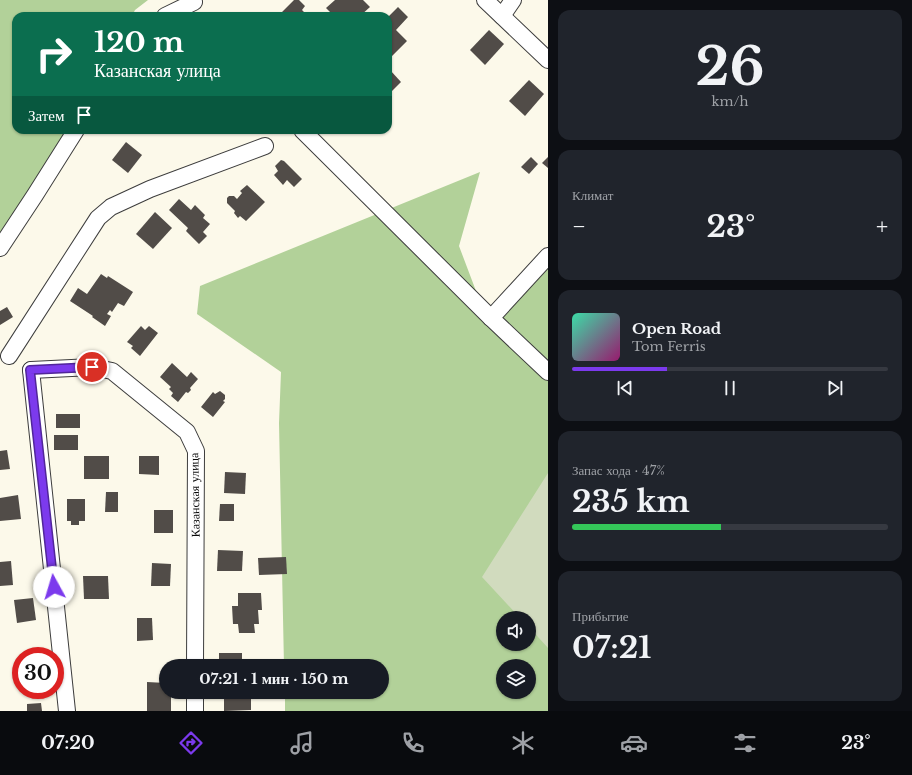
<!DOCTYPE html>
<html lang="ru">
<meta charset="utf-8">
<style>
:root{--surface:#171b24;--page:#20242c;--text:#f1f3f6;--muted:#9ea1a6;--line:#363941;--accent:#7c3aed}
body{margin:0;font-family:"Libre Baskerville",serif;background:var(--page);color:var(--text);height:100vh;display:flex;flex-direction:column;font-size:15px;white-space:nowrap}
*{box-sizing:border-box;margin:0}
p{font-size:13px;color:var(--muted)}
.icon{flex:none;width:22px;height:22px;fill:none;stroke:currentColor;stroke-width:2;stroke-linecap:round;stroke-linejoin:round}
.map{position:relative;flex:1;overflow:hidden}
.side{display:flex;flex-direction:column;gap:10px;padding:10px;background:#0d0f14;width:364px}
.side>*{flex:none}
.banner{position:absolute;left:12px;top:12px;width:380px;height:122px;border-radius:12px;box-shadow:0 1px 3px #0004;background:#0b6e4f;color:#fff;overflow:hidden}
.buttons{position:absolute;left:496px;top:611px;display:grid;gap:8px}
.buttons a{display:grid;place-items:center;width:40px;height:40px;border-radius:50%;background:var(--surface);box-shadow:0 1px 3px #0004;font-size:20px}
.speed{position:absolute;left:12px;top:647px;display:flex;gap:8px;font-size:20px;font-weight:700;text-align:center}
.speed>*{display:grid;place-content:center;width:52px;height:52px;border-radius:50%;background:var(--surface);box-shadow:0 1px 3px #0004;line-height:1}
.speed .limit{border:6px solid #d22;background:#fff;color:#111}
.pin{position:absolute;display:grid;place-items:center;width:34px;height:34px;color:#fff;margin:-17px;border:2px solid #fff;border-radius:50%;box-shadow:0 1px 4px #0007}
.me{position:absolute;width:44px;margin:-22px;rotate:354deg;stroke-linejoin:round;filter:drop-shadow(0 0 3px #0008)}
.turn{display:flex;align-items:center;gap:14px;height:84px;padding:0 16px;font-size:18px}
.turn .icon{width:52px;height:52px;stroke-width:2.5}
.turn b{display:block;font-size:28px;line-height:34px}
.then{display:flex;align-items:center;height:38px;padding:0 16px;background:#0003;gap:8px;font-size:15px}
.big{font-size:30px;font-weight:700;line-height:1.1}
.side .widget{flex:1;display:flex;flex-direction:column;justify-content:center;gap:6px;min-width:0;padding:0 14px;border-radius:12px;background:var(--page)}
.side .dial{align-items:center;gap:0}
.dial b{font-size:52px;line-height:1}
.song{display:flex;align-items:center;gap:12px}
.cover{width:48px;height:48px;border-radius:6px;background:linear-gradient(135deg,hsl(160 70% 55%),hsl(320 70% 35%))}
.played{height:4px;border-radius:2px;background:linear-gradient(90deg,var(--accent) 30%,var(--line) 30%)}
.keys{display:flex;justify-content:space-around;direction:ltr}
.heat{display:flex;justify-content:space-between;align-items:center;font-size:22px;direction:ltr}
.charge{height:6px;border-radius:3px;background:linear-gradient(90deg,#34c759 47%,var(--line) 0)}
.trip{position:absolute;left:159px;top:659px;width:230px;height:40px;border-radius:20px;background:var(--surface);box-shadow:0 1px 3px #0004;font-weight:700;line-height:40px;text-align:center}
.tab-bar{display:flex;height:64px;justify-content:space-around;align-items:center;background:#090b0e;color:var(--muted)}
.tab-bar .icon{width:28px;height:28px}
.tab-bar .active{color:var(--accent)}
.tab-bar b{font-size:18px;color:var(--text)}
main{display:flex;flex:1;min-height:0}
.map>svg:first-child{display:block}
</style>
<main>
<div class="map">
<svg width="548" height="711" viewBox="0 0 548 711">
<rect width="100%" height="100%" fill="#fcf9ea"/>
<g fill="#b2d199" fill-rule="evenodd">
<path d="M0,0H148L135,10L132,16H16V130H67L41,177L0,235Z"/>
<path d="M480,172L459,246L490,328L548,255V711H285V692H382V666H284L279,423L281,372L197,314L200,286ZM503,618H529V644H503ZM503,666H529V692H503Z"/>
</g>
<path fill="#d1dbbe" d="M548,473V648L529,627V618H520L482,577Z"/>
<g fill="#514c48">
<path d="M294,0H299L305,6L302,10L308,16H283L281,13Z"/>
<path d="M335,0H363L370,7L360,16H334L326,8Z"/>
<path d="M398,7L408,17L396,30L407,41L392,56L388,52V17Z"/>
<path d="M489,30L504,44L485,65L470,50Z"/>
<path d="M390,70L401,82L388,95V72Z"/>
<path d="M529,80L544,94L525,116L509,101Z"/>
<path d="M126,142L142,155L128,173L112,160Z"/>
<path d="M531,157L538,164L529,174L521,167Z"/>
<path d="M548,157V168L542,163Z"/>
<path d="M281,160L284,161L302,179L294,187L287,180L283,185L274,175L278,171L275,166Z"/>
<path d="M247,185L265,202L246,221L240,216L238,218L234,213L235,211L227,203V198L229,196H234L237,199L242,193L240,191Z"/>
<path d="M179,199L191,210L195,205L205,215L203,218L210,224L203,232L207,236L199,244L186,231L188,228L169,210Z"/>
<path d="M155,212L172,228L153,249L136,234Z"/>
<path d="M101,274L107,278L108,276L133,292L124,306L118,303L112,312L110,310L107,314L111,316L105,326L92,317L93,316L70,301L78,288L87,294Z"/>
<path d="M7,307L13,317L0,325V311Z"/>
<path d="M141,326L145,330L149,326L158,333L140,356L131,348L133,346L127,342Z"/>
<path d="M172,363L187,377L191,372L198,379L190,388L191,390L188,393L186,392L178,402L171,396L173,393L169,389L171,387L160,377Z"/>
<path d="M220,391L225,395V399L223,401L225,402L213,417L201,407L213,392L215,394Z"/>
<rect x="56" y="414" width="24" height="14"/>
<rect x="54" y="435" width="24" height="15"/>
<path d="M7,450L10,469L0,470V451Z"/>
<rect x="84" y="456" width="25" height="23"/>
<path d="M139,456H159V475L139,474Z"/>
<path d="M225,472L246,473L245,494L224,493Z"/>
<path d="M106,492H118V512H105Z"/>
<path d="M18,495L21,519L0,521V498Z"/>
<path d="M67,499H85V521H79V525H71V521H67Z"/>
<path d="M220,504H234V521H219Z"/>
<rect x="154" y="510" width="19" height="23"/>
<path d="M218,550L243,551L242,571H217Z"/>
<path d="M286,557L287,574L259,575L258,558Z"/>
<path d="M11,561L13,585L0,586V562Z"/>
<path d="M152,563L171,564L170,586H151Z"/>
<path d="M83,576H108L109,599H84Z"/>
<path d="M238,593H261L262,610H258L259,624H254L255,633H239L238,624H233L232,606H238Z"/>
<path d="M33,598L36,620L17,623L14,600Z"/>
<path d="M137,618H152L153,640L137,641Z"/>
<path d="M219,653H242V662H245V666H219Z"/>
<rect x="18" y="668" width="3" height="11"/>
<path d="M147,682L166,683V692H171V711H147Z"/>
<path d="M23,690H41V692L23,693Z"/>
<path d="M224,698L251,699V710L224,711Z"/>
<path d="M41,703L42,711H27V704Z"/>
</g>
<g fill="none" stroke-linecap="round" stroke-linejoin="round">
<g stroke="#3d3d3d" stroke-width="18">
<g id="minor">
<path d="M485,0L548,60"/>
<path d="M165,16L194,2"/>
<path d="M502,16L513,0"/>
<path d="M302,130L491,318L548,372"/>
<path d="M0,248L35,195L76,130"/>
<path d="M491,318L548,256"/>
<path d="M9,356L98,218L111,207L150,189L265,146"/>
<path d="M31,370L92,367L112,371L187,432L196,451L195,666"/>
<path d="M31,370L67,711"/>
<path d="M195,711V692"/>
</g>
</g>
<use href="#minor" stroke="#fff" stroke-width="16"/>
</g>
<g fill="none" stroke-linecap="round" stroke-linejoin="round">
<g stroke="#51269a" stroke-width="10">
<path id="route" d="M54,587L30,370L92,367"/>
</g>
<use href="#route" stroke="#7c3aed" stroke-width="7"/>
</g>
<g text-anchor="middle" stroke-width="4" stroke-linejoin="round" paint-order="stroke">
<g font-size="12" fill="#0a0a0a" stroke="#fff">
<text transform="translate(195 495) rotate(-91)" y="4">Казанская улица</text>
</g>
</g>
</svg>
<div class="buttons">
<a><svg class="icon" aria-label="sound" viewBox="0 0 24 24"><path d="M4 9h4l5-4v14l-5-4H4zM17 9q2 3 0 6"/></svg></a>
<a><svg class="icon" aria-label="layers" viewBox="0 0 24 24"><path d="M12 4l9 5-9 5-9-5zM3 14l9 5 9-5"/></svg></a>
</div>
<div class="speed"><div class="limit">30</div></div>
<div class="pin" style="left:92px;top:367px;background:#d93025"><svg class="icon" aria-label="arrive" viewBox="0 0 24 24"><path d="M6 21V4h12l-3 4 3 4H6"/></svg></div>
<svg class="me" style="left:54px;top:587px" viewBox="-20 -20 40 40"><circle r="19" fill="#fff"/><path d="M0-13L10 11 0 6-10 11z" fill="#7c3aed"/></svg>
<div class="trip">07:21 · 1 мин · 150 m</div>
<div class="banner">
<div class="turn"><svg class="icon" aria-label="right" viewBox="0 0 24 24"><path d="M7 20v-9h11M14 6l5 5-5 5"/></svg><div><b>120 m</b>Казанская улица</div></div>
<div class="then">Затем<svg class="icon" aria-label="arrive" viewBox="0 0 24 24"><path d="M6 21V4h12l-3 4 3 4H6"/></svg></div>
</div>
</div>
<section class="side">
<div class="widget dial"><b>26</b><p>km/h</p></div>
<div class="widget"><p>Климат</p>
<div class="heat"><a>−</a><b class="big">23°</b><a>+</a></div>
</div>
<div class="widget">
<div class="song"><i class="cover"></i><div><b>Open Road</b><p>Tom Ferris</p></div></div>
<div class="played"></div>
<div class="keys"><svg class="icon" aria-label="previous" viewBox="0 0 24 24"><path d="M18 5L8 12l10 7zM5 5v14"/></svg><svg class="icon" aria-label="pause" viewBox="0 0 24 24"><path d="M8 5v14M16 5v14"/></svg><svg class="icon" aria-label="next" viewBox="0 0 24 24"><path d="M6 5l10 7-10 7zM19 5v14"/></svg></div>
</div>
<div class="widget"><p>Запас хода · 47%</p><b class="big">235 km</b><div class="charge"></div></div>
<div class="widget"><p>Прибытие</p><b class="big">07:21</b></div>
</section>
</main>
<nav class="tab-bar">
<b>07:20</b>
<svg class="icon active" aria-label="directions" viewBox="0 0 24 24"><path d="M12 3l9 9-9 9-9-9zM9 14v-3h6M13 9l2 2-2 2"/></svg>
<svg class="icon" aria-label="music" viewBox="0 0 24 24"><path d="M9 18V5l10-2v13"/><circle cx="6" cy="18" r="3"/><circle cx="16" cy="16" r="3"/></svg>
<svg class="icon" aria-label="phone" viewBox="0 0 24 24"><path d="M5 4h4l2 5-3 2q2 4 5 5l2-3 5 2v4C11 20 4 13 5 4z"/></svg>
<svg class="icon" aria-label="climate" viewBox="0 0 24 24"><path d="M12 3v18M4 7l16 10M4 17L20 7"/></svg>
<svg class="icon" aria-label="car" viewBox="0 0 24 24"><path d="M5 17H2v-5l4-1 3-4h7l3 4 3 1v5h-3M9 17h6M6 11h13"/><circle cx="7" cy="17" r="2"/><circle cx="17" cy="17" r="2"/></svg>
<svg class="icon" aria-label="filters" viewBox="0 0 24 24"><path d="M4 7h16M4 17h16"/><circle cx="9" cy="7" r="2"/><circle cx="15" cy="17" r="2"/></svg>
<b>23°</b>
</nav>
